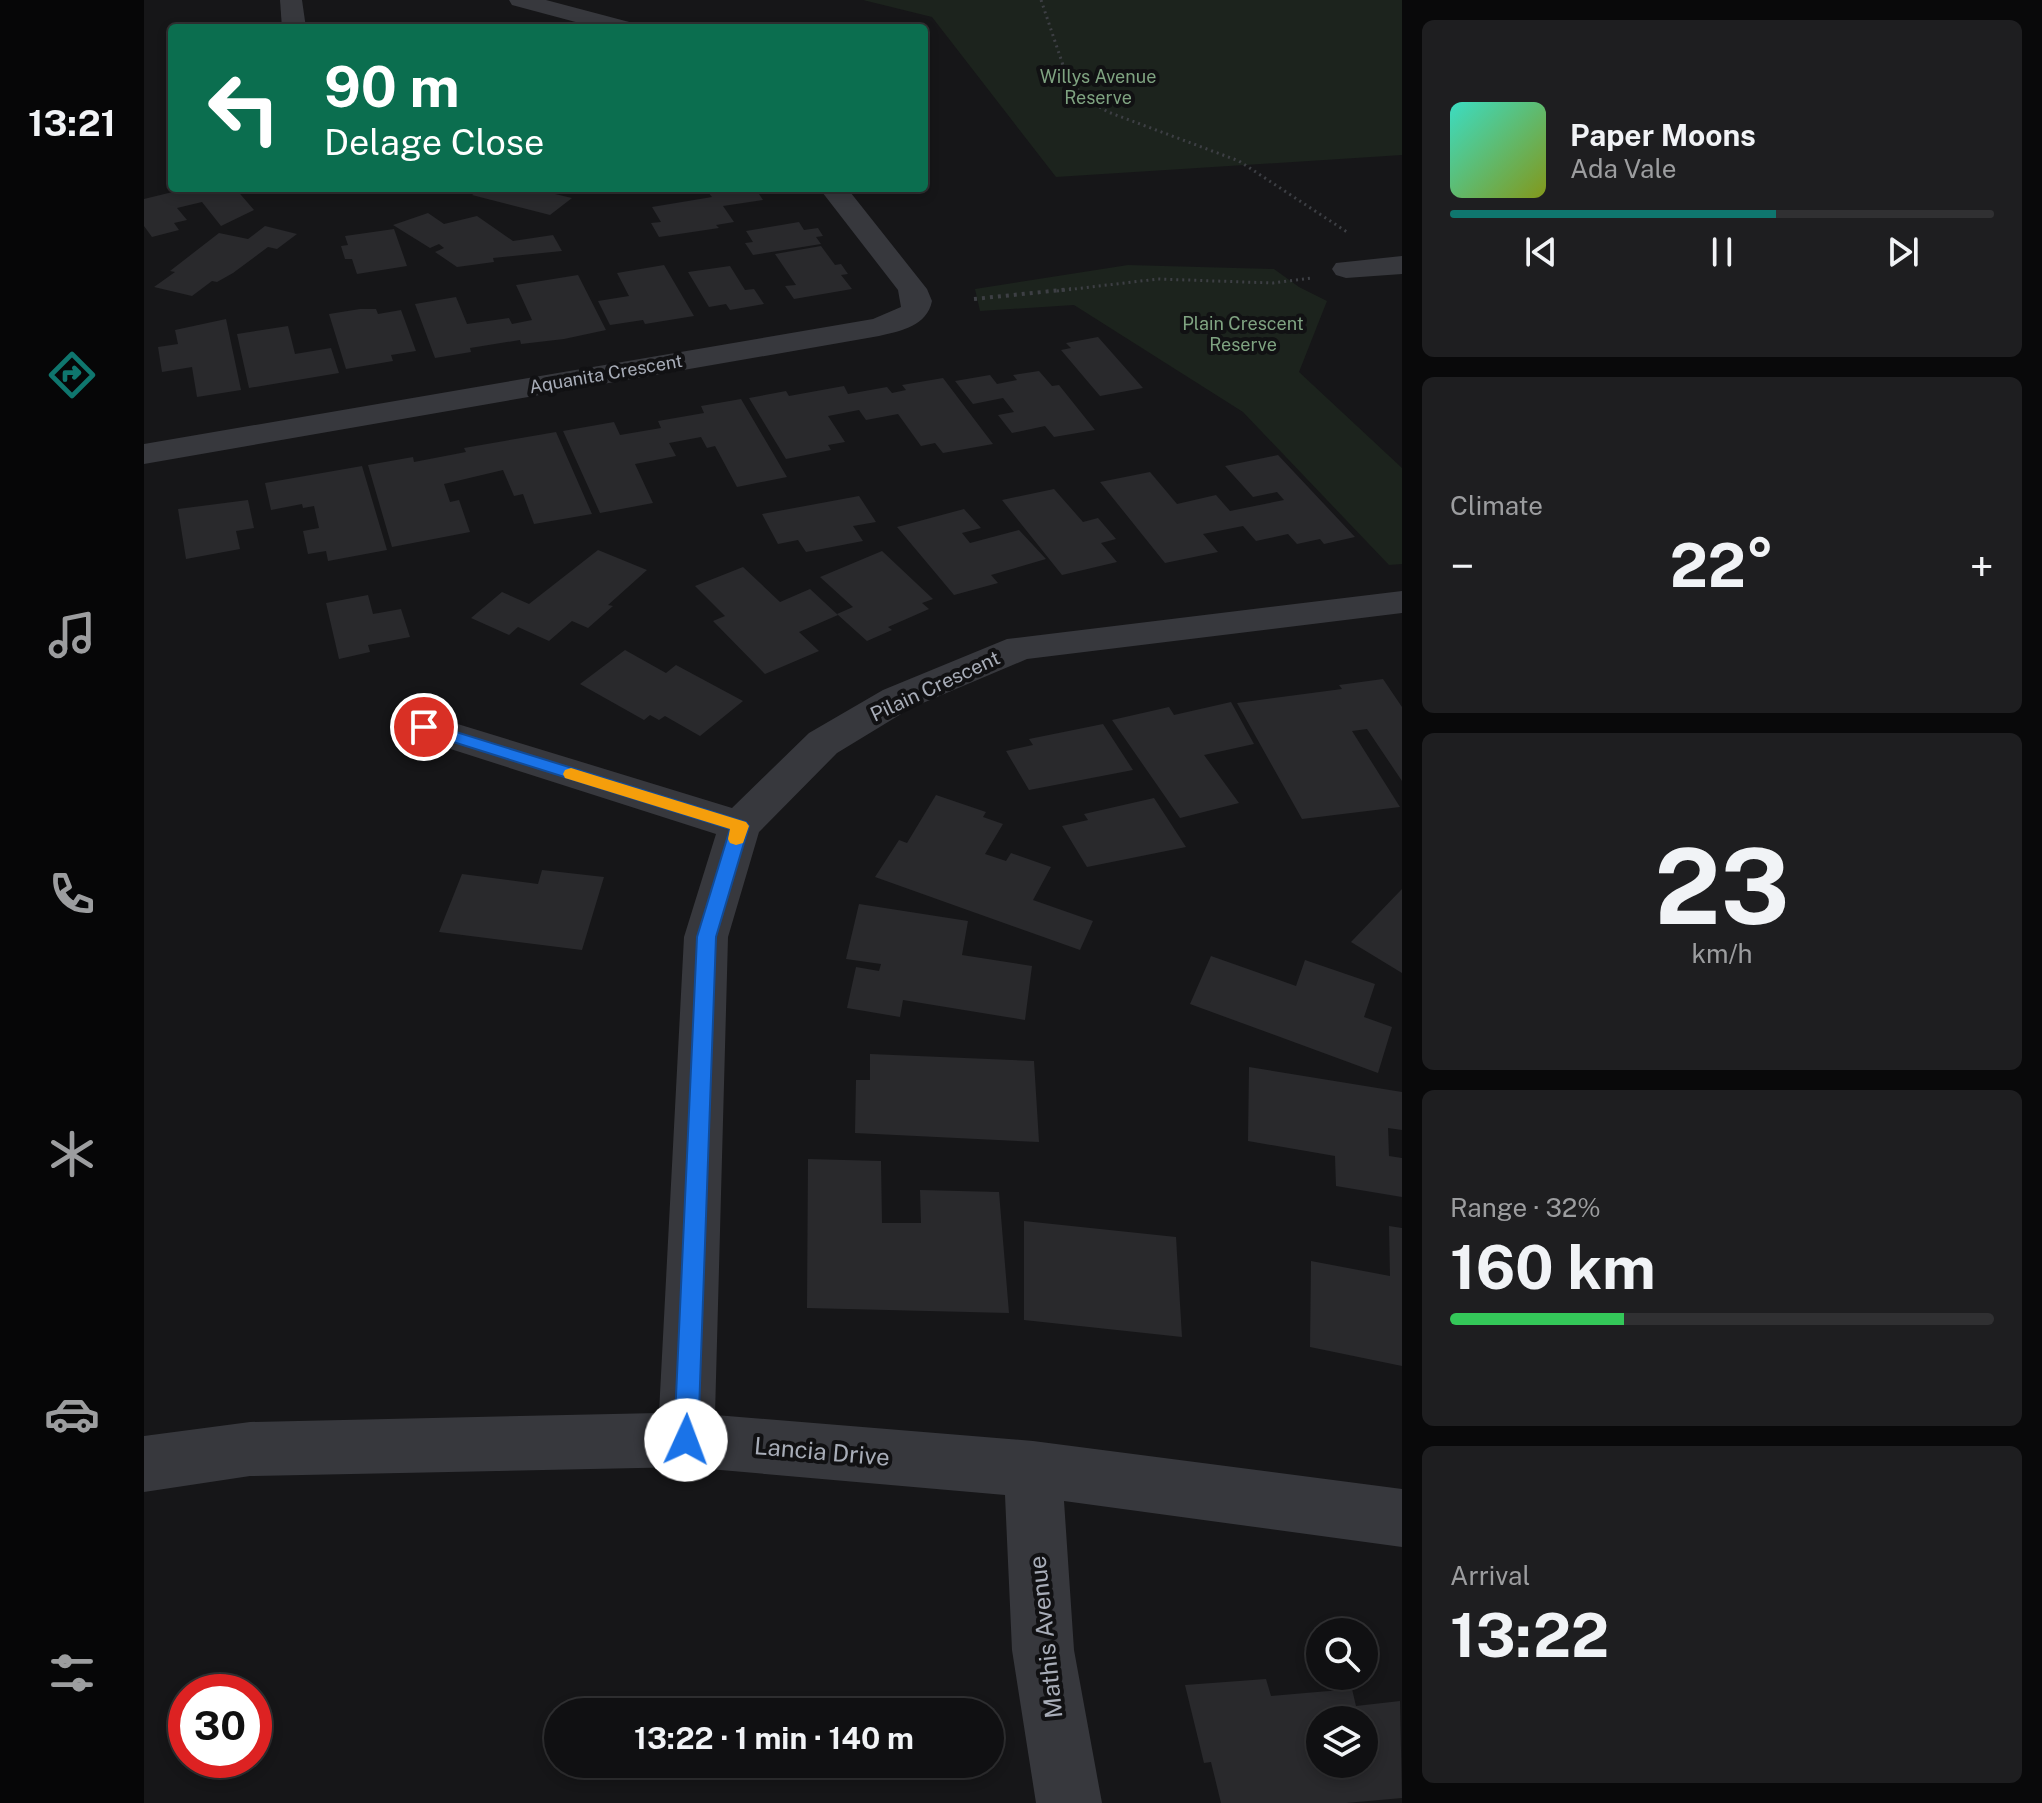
<!DOCTYPE html>
<meta charset="utf-8">
<style>
:root{--surface:#101012;--page:#1e1e20;--text:#f1f3f6;--muted:#9c9d9f;--line:#303032;--accent:#0f766e}
body{margin:0;font-family:"Public Sans",sans-serif;background:var(--page);color:var(--text);height:100vh;display:flex;flex-direction:column;font-size:30px;white-space:nowrap}
*{box-sizing:border-box;margin:0}
p{font-size:26px;color:var(--muted)}
.icon{flex:none;width:44px;height:44px;fill:none;stroke:currentColor;stroke-width:2;stroke-linecap:round;stroke-linejoin:round}
.map{position:relative;flex:1;overflow:hidden}
.side{display:flex;flex-direction:column;gap:20px;padding:20px;background:#09090a;width:640px}
.side>*{flex:none}
.banner{position:absolute;left:24px;top:24px;width:760px;height:168px;border-radius:8px;box-shadow:0 4px 12px #0003,0 0 0 2px var(--line);background:#0b6e4f;color:#fff;overflow:hidden}
.tools{position:absolute;left:1162px;top:1618px;display:grid;gap:16px}
.tools a{display:grid;place-items:center;width:72px;height:72px;border-radius:50%;background:var(--surface);box-shadow:0 4px 12px #0003,0 0 0 2px var(--line);font-size:40px}
.speed{position:absolute;left:24px;top:1674px;display:flex;gap:16px;font-size:40px;font-weight:700;text-align:center}
.speed>*{display:grid;place-content:center;width:104px;height:104px;border-radius:50%;background:var(--surface);box-shadow:0 4px 12px #0003,0 0 0 2px var(--line);line-height:1}
.speed .limit{border:12px solid #d22;background:#fff;color:#111}
.pin{position:absolute;display:grid;place-items:center;width:68px;height:68px;color:#fff;margin:-34px;border:4px solid #fff;border-radius:50%;box-shadow:0 2px 8px #0007}
.me{position:absolute;width:88px;margin:-44px;rotate:2deg;stroke-linejoin:round;filter:drop-shadow(0 0 6px #0008)}
.turn{display:flex;align-items:center;gap:28px;height:168px;padding:0 24px;font-size:36px}
.turn .icon{width:104px;height:104px;stroke-width:2.5}
.turn b{display:block;font-size:56px;line-height:68px}
.big{font-size:60px;font-weight:700;line-height:1.1}
.side .card{flex:1;display:flex;flex-direction:column;justify-content:center;gap:12px;min-width:0;padding:0 28px;border-radius:12px;background:var(--page)}
.side .dial{align-items:center;gap:0}
.dial b{font-size:104px;line-height:1}
.song{display:flex;align-items:center;gap:24px}
.cover{width:96px;height:96px;border-radius:12px;background:linear-gradient(135deg,hsl(170 70% 55%),hsl(70 70% 35%))}
.played{height:8px;border-radius:4px;background:linear-gradient(90deg,var(--accent) 60%,var(--line) 60%)}
.keys{display:flex;justify-content:space-around;direction:ltr}
.heat{display:flex;justify-content:space-between;align-items:center;font-size:44px;direction:ltr}
.charge{height:12px;border-radius:6px;background:linear-gradient(90deg,#34c759 32%,var(--line) 0)}
.trip{position:absolute;left:400px;top:1698px;width:460px;height:80px;border-radius:40px;background:var(--surface);box-shadow:0 4px 12px #0003,0 0 0 2px var(--line);font-weight:700;line-height:80px;text-align:center}
main{display:flex;flex:1;min-height:0}
.tabs{display:flex;flex-direction:column;width:144px;justify-content:space-around;align-items:center;background:#060607;color:var(--muted)}
.tabs .icon{width:56px;height:56px}
.tabs .current{color:var(--accent)}
.tabs b{font-size:36px;color:var(--text)}
.map>svg:first-child{display:block}
</style>
<main>
<nav class="tabs">
<b>13:21</b>
<svg class="icon current" aria-label="directions" viewBox="0 0 24 24"><path d="M12 3l9 9-9 9-9-9zM9 14v-3h6M13 9l2 2-2 2"/></svg>
<svg class="icon" aria-label="music" viewBox="0 0 24 24"><path d="M9 18V5l10-2v13"/><circle cx="6" cy="18" r="3"/><circle cx="16" cy="16" r="3"/></svg>
<svg class="icon" aria-label="phone" viewBox="0 0 24 24"><path d="M5 4h4l2 5-3 2q2 4 5 5l2-3 5 2v4C11 20 4 13 5 4z"/></svg>
<svg class="icon" aria-label="climate" viewBox="0 0 24 24"><path d="M12 3v18M4 7l16 10M4 17L20 7"/></svg>
<svg class="icon" aria-label="car" viewBox="0 0 24 24"><path d="M5 17H2v-5l4-1 3-4h7l3 4 3 1v5h-3M9 17h6M6 11h13"/><circle cx="7" cy="17" r="2"/><circle cx="17" cy="17" r="2"/></svg>
<svg class="icon" aria-label="filters" viewBox="0 0 24 24"><path d="M4 7h16M4 17h16"/><circle cx="9" cy="7" r="2"/><circle cx="15" cy="17" r="2"/></svg>
</nav>
<div class="map">
<svg width="1258" height="1803" viewBox="0 0 1258 1803">
<rect width="100%" height="100%" fill="#161618"/>
<g fill="#1c231d">
<path d="M719,0H1258V155L912,177L788,17Z"/>
<path d="M984,265L1130,269L1155,287L1183,301L1155,372L1258,468V564L1245,565L1099,412L930,305L836,311L831,289Z"/>
</g>
<g fill="#29292c" fill-rule="evenodd">
<path d="M45,188H91L110,210L77,226L58,202L33,208L43,220L30,223L35,230L8,237L0,226V199Z"/>
<path d="M327,188H396L394,190L428,198L406,215L328,195L332,192L324,190Z"/>
<path d="M492,188H536V190L506,194L504,191L495,193Z"/>
<path d="M552,188H611L619,200L579,206L590,222L572,225L575,228L515,237L507,223L517,222L508,207L568,197L564,192L556,193Z"/>
<path d="M284,213L300,224L333,216L369,241L409,235L418,251L349,258L350,262L313,267L291,252L300,248L295,244L286,248L249,225Z"/>
<path d="M655,222L660,230L674,228L679,236L672,237L677,244L609,255L601,243L609,242L602,231Z"/>
<path d="M121,226L153,234L133,249L124,247L89,273L73,282L68,281L48,296L10,287L31,272L26,271L75,233L104,239Z"/>
<path d="M250,229L263,266L213,274L208,259H201L197,246L204,245L201,236Z"/>
<path d="M677,246L691,265L697,264L704,274L697,275L708,289L650,299L641,286L652,285L631,254Z"/>
<path d="M520,265L550,316L501,324L499,320L466,325L454,301L485,296L473,273Z"/>
<path d="M586,266L601,290L610,289L620,304L586,310L582,304L565,307L544,272Z"/>
<path d="M434,275L462,330L420,339L377,344L376,340L326,348L327,352L291,358L271,304L312,297L323,324L365,318L368,324L388,320L372,285Z"/>
<path d="M216,309H232L234,314L257,310L272,351L247,355L249,361L202,369L185,314Z"/>
<path d="M82,319L97,390L53,397L48,367L18,372L14,347L34,344L31,330Z"/>
<path d="M144,326L151,354L187,348L195,373L105,388L93,334Z"/>
<path d="M954,337L999,388L956,396L917,350L927,348L922,343Z"/>
<path d="M895,371L908,386L915,385L951,430L910,437L901,426L868,433L854,415L870,412L859,398L829,404L811,381L846,375L853,384L873,380L869,375Z"/>
<path d="M799,378L849,444L799,453L791,443L777,446L754,414L722,420L715,410L684,416L701,442L684,445L687,450L642,459L605,398L642,391L645,396L700,386L704,394L743,387L748,393L762,390L758,385Z"/>
<path d="M597,399L643,477L593,487L571,446L563,448L557,437L525,443L532,456L491,464L509,503L456,513L419,431L470,422L476,435L517,428L514,421L560,413L557,406Z"/>
<path d="M412,432L448,514L390,524L379,494L370,496L359,470L300,484L306,502L315,500L326,532L248,547L224,465L269,457L270,462L322,452L320,448Z"/>
<path d="M1134,455L1211,537L1180,544L1176,539L1153,544L1144,534L1112,541L1099,526L1059,534L1074,552L1021,563L956,482L1006,472L1033,504L1072,495L1086,511L1140,500L1133,492L1109,497L1081,466Z"/>
<path d="M218,466L243,550L184,561L182,551L164,554L159,531L175,528L170,506L159,508L158,504L127,510L121,483Z"/>
<path d="M910,489L939,522L954,518L972,539L957,543L973,562L918,575L858,500Z"/>
<path d="M715,496L732,522L709,526L719,541L662,552L654,540L634,544L618,514Z"/>
<path d="M104,500L110,528L92,531L96,549L42,559L34,509Z"/>
<path d="M820,509L837,528L818,533L826,543L875,530L902,559L847,575L854,583L810,595L753,527Z"/>
<path d="M454,550L503,570L464,605L469,606L444,628L428,621L405,641L374,627L365,635L327,618L358,592L385,604Z"/>
<path d="M738,551L789,599L778,603L785,609L744,627L748,630L723,641L693,614L709,607L676,577Z"/>
<path d="M599,567L636,602L666,589L694,615L655,632L675,651L621,674L569,621L581,616L551,586Z"/>
<path d="M224,595L229,614L257,609L266,637L224,645L226,652L195,659L182,603Z"/>
<path d="M481,650L522,673L532,665L599,701L556,736L521,716L515,720L506,715L500,720L436,684Z"/>
<path d="M1239,679L1258,707V781L1223,729L1208,731L1256,807L1158,819L1093,703L1198,689L1195,685Z"/>
<path d="M1087,702L1110,744L1060,755L1095,803L1036,818L968,720L1025,707L1030,715Z"/>
<path d="M959,724L989,770L885,790L862,751L889,745L885,739Z"/>
<path d="M792,795L842,812L839,817L859,824L841,854L862,861L867,853L907,867L889,900L949,921L936,950L731,877L755,840L763,843Z"/>
<path d="M1010,798L1042,847L943,867L918,826L944,820L940,814Z"/>
<path d="M398,870L460,877L438,950L295,932L318,874L394,884Z"/>
<path d="M1258,889V973L1207,942Z"/>
<path d="M715,904L824,921L818,955L888,966L881,1020L759,1000L756,1017L703,1008L712,967L735,971L737,964L702,959Z"/>
<path d="M1067,956L1152,986L1161,960L1231,984L1220,1017L1248,1027L1234,1073L1046,1004Z"/>
<path d="M726,1054L890,1061L895,1142L711,1133L712,1080H726Z"/>
<path d="M1105,1067L1258,1092V1130L1244,1128L1245,1156L1258,1158V1197L1192,1186L1191,1156L1104,1141Z"/>
<path d="M664,1159L737,1161L738,1223H777L776,1190L855,1192L865,1313L663,1308Z"/>
<path d="M880,1221L1032,1237L1038,1337L880,1320Z"/>
<path d="M1245,1226L1258,1228V1366L1166,1347L1167,1261L1246,1276Z"/>
<path d="M1122,1679L1127,1696L1208,1689L1212,1706L1256,1701L1258,1798L1202,1803H1077L1067,1762L1060,1763L1041,1685ZM1176,1720H1220V1764H1176Z"/>
</g>
<g fill="none" stroke-linecap="round" stroke-linejoin="round">
<g stroke="#3d3f44" stroke-width="3" stroke-dasharray="2 4" stroke-linecap="butt">
<path d="M897,0L922,74L940,98L964,112L1095,161L1203,232"/>
<path d="M913,291L1014,279L1129,283L1167,278"/>
</g>
<path stroke="#3d3f44" stroke-width="4" stroke-dasharray="3 5" stroke-linecap="butt" d="M830,299L927,289"/>
<g fill="#37383d" fill-rule="evenodd">
<path d="M136,0H158L162,28H138Z"/>
<path d="M365,0H402L489,23L493,28H454L368,5Z"/>
<path d="M675,188H703L783,289L788,301C783,326 757,331 735,336L0,464V444L729,319L757,307L754,290Z"/>
<path d="M1258,256V274L1202,278L1192,275L1188,269L1192,263Z"/>
<path d="M1258,591V613L883,659L767,708L693,753L615,832L584,937L571,1415L889,1441L1258,1489V1547L920,1501L930,1650L958,1803H892L868,1650L861,1495L542,1467L106,1476L0,1492V1436L106,1422L515,1413L540,937L572,834L266,736L260,727L266,718L280,714L294,718L588,808L665,733L739,690L863,639Z"/>
</g>
</g>
<path fill="#1a73e8" stroke="#114b97" stroke-width="2" d="M280,722L602,822L605,826L572,937L554,1440L550,1448L542,1451L533,1448L530,1440L553,937L586,829L274,731L272,727L274,723Z"/>
<path fill="#f59e0b" d="M427,768L602,822L605,826L599,843L592,845L586,843L584,839L586,829L421,778L419,774L421,770Z"/>
<g text-anchor="middle" stroke-width="8" stroke-linejoin="round" paint-order="stroke">
<g font-size="18" fill="#7fa381" stroke="#111113">
<text x="954" y="83">Willys Avenue<tspan x="954" dy="21">Reserve</tspan></text>
<text x="1099" y="330">Plain Crescent<tspan x="1099" dy="21">Reserve</tspan></text>
</g>
<g font-size="18" fill="#a8adb8" stroke="#111113">
<text transform="translate(462 374) rotate(-10)" y="6">Aquanita Crescent</text>
</g>
<g font-size="20" fill="#a8adb8" stroke="#111113">
<text transform="translate(791 686) rotate(-25)" y="7">Pilain Crescent</text>
</g>
<g font-size="24" fill="#a8adb8" stroke="#111113">
<text transform="translate(678 1452) rotate(5)" y="8">Lancia Drive</text>
<text transform="translate(902 1637) rotate(-96)" y="8">Mathis Avenue</text>
</g>
</g>
</svg>
<div class="tools">
<a><svg class="icon" aria-label="search" viewBox="0 0 24 24"><circle cx="10" cy="10" r="6"/><path d="M15 15l6 6"/></svg></a>
<a><svg class="icon" aria-label="layers" viewBox="0 0 24 24"><path d="M12 4l9 5-9 5-9-5zM3 14l9 5 9-5"/></svg></a>
</div>
<div class="speed"><div class="limit">30</div></div>
<div class="pin" style="left:280px;top:727px;background:#d93025"><svg class="icon" aria-label="arrive" viewBox="0 0 24 24"><path d="M6 21V4h12l-3 4 3 4H6"/></svg></div>
<svg class="me" style="left:542px;top:1440px" viewBox="-20 -20 40 40"><circle r="19" fill="#fff"/><path d="M0-13L10 11 0 6-10 11z" fill="#1a73e8"/></svg>
<div class="trip">13:22 · 1 min · 140 m</div>
<div class="banner">
<div class="turn"><svg class="icon" aria-label="left" viewBox="0 0 24 24"><path d="M17 20v-9H6M10 6l-5 5 5 5"/></svg><div><b>90 m</b>Delage Close</div></div>
</div>
</div>
<section class="side">
<div class="card">
<div class="song"><i class="cover"></i><div><b>Paper Moons</b><p>Ada Vale</p></div></div>
<div class="played"></div>
<div class="keys"><svg class="icon" aria-label="previous" viewBox="0 0 24 24"><path d="M18 5L8 12l10 7zM5 5v14"/></svg><svg class="icon" aria-label="pause" viewBox="0 0 24 24"><path d="M8 5v14M16 5v14"/></svg><svg class="icon" aria-label="next" viewBox="0 0 24 24"><path d="M6 5l10 7-10 7zM19 5v14"/></svg></div>
</div>
<div class="card"><p>Climate</p>
<div class="heat"><a>−</a><b class="big">22°</b><a>+</a></div>
</div>
<div class="card dial"><b>23</b><p>km/h</p></div>
<div class="card"><p>Range · 32%</p><b class="big">160 km</b><div class="charge"></div></div>
<div class="card"><p>Arrival</p><b class="big">13:22</b></div>
</section>
</main>
